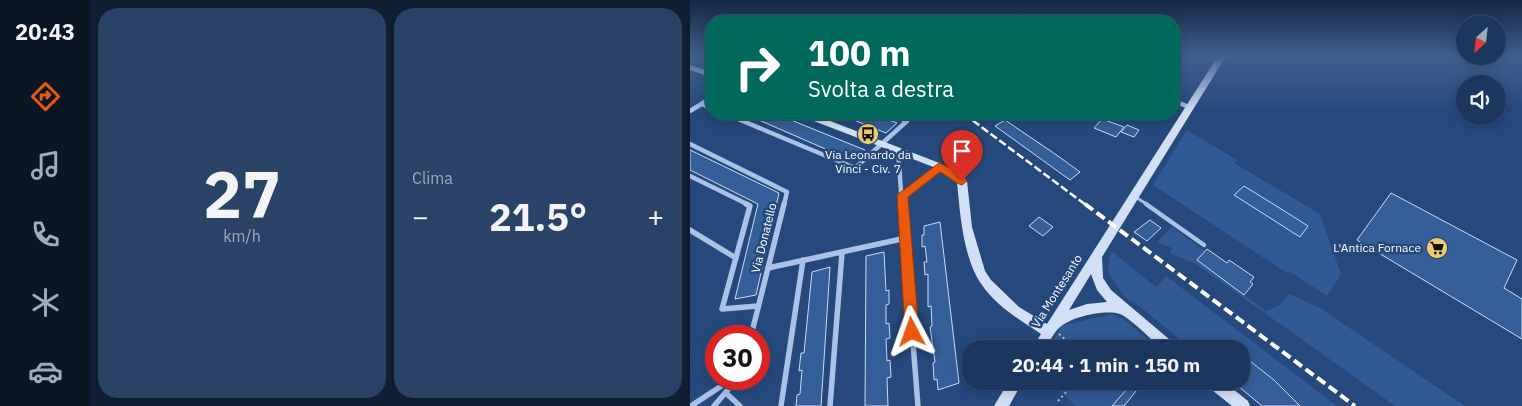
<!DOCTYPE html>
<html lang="it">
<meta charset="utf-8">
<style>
:root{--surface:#1c375d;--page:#294266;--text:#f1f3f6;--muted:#a0acbc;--line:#3a5172;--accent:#ea580c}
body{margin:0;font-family:"IBM Plex Sans",sans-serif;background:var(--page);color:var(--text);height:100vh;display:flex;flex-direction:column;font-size:19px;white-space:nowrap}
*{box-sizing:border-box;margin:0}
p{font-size:16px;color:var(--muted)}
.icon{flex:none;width:28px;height:28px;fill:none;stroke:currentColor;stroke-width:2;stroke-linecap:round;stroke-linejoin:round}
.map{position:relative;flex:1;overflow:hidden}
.side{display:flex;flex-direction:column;gap:8px;padding:8px;background:#0f1e33;width:600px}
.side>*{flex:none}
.top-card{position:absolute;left:15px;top:15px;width:475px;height:105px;border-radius:20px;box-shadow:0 2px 12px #0003,0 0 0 1px var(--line);background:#00695c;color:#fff;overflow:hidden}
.needle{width:32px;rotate:207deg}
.buttons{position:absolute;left:766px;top:15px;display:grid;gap:10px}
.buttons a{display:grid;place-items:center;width:50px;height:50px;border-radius:50%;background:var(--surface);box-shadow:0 2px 12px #0003,0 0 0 1px var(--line);font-size:25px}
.speed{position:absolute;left:15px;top:325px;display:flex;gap:10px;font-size:25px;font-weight:700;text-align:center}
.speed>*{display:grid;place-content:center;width:65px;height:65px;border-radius:50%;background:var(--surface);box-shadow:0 2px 12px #0003,0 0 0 1px var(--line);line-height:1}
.speed .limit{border:8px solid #d22;background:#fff;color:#111}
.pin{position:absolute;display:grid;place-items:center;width:42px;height:42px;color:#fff;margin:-51px -21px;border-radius:50% 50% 50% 0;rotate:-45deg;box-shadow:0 0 5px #0007}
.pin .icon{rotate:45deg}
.me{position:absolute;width:55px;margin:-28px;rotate:356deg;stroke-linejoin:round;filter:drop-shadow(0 0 4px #0008)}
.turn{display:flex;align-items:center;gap:18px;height:105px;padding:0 20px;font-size:22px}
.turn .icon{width:65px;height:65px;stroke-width:2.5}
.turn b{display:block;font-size:35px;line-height:42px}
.big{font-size:38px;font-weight:700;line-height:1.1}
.side .card{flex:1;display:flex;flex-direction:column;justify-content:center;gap:8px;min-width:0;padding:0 18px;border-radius:20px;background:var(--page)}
.side .dial{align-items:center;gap:0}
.dial b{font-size:65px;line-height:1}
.heat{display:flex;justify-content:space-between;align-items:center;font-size:28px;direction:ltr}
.side .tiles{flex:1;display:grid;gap:8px;grid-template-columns:repeat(2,1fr)}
.trip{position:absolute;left:272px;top:340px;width:288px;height:50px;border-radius:20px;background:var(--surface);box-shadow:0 2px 12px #0003,0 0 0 1px var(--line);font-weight:700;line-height:50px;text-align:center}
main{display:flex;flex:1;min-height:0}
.tab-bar{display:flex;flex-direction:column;width:90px;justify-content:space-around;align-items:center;background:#0b1625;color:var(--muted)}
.tab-bar .icon{width:35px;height:35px}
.tab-bar .on{color:var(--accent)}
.tab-bar b{font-size:22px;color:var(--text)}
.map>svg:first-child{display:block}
</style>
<main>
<nav class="tab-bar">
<b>20:43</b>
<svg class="icon on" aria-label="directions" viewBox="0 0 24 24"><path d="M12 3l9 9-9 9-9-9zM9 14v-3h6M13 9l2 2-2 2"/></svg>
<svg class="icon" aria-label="music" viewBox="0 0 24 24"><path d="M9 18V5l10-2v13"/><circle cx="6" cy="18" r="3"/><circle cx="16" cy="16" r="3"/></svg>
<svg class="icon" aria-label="phone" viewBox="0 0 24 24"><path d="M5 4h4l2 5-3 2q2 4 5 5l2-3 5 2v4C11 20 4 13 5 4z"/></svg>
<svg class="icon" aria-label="climate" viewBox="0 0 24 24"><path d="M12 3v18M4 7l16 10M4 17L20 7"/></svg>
<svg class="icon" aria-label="car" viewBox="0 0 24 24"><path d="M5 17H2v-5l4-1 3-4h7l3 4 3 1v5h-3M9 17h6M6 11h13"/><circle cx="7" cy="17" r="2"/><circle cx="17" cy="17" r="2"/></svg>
</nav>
<section class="side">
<div class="tiles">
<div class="card dial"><b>27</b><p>km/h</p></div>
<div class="card"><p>Clima</p>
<div class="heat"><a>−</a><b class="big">21.5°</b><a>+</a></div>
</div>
</div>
</section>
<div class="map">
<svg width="832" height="406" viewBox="0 0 832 406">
<rect width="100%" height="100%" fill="#25497c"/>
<g fill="#2f5a93">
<path d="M497,130L547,160L544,163L630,214L651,274L637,296L599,271L597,273L463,185Z"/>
<path d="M482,227L515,251L507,260L576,311L590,305L599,294L630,308L775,406H705L506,264L480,253L482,248L467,242Z"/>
<path d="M421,251L466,287L476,276L647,406H610L584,380L551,354V349H545L538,343L534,349H502L443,301L441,302L432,294L420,275L418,268Z"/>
<path d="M422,314L433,319L470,349H359L371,326Z"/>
<path d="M359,381H444L423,406H386Z"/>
</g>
<g fill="#355f99" stroke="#cbddf4">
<path d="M55,114H86L175,150L163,161Z"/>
<path d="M149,114H183L207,123L196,133Z"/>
<path d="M412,119L434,127L426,137L404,128Z"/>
<path d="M315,120L368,156L390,172L380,180L305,126Z"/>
<path d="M437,125L449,130L444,137L431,132Z"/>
<path d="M0,150L89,193L66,295L45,299L68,204L0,170Z"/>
<path d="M554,186L588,207L618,226L610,237L544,195Z"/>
<path d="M701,193L827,260L814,288L832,299V339L667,240Z"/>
<path d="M349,217L363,227L353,236L339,226Z"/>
<path d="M460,220L471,228L457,241L444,232Z"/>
<path d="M250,222L269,383L248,390L247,379L244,380L243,363L245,362L240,327L242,326L241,306L238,307V274L235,275L234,262H237L235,246L232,247V235H234V226Z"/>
<path d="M517,249L537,263L539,260L564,277L560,282L563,284L554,295L507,260Z"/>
<path d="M194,252L196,291L199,290V304L196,305V324L199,323L200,338L196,339L197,361L200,360L201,377L197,378L198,406H175L176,256Z"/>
<path d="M140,267L131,406H106L107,395L110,394L112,370L109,371L111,353H114L122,272Z"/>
<path d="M551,354L584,380L610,406H572L542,381H551Z"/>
<path d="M444,381H454L434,406H422Z"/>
</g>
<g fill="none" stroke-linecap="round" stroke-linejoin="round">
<g stroke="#a9c2e5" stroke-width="2" stroke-dasharray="2 3" stroke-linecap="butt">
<path d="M369,334L386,349"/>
<path d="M368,401L386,381"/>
</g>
<path stroke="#a9c2e5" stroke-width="3" d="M444,196L458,205"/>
<path stroke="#a9c2e5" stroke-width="4.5" d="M456,204L514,245"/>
<g stroke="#a9c2e5" stroke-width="4.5">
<path d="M484,101L499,107"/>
<path d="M12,104L21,108"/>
<path d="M0,111L21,98"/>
<path d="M36,114L165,168L217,121L197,114"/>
<path d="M0,144L97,192L94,205"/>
<path d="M208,150L212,205"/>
<path d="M0,176L59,205"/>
<path d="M212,195L249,166"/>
</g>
<g stroke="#a9c2e5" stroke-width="5.5">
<path d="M56,204L60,206L32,309L68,306"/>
<path d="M212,204L228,406"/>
<path d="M0,230L46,258"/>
<path d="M78,268L216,238"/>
<path d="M61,336L94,204"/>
<path d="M36,393L50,406"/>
<path d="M1,406L42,379"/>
<path d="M24,406L47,379"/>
<path d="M91,406L113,260"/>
<path d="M140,406L152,253"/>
</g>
<g fill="#d2e0f5" fill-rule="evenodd">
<path d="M528,56H536L412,257L413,278L421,290L486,345L488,349H472C463,341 440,318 430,314C414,309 379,317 368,329C363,334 359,343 355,349H342L351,334C330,320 306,306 292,285C273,259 270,213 267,182L265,179L246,168L111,116L110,114H122L252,164L271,173L277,181L282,227L295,271L301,280L329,307L357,324ZM401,274L407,290L417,302L397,304L379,310Z"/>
<path d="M0,65L21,72V77L0,70Z"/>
<path d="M319,381H333L319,406H304Z"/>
<path d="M516,381H533L558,401L560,406H542L517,386Z"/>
</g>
<path stroke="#fff" stroke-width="2.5" stroke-dasharray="8 3" stroke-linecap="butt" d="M274,114L396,205"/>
<path stroke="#fff" stroke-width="4" stroke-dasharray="10 4.5" stroke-linecap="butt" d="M395,204L665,406"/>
</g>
<linearGradient id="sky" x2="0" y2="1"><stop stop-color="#142844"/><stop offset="0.5" stop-color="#405f8e"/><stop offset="1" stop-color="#405f8e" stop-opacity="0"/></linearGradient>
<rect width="832" height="112" fill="url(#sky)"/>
<path fill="#ea580c" stroke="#983908" d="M249,163L272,173L277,181L272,185C267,184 256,175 250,172L218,197L229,332L227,336L222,338L217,336L215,332L207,195Z"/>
<defs>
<g id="bus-disc" transform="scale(1.125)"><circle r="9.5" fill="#efcc6d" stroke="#25497c"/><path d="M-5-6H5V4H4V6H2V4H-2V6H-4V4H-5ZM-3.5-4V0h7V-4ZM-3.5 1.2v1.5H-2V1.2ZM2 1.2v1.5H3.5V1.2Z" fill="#111"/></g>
<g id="supermarket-disc" transform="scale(1.125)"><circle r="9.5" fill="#efcc6d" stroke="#25497c"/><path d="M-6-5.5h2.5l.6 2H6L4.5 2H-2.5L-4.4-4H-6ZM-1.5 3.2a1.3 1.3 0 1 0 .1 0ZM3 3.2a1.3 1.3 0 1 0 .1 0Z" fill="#111"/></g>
</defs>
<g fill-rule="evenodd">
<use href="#bus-disc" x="178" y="134"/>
<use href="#supermarket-disc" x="747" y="248"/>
</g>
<g text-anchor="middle" stroke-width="5" stroke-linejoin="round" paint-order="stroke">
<g font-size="12" fill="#fff" stroke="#25497c">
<text x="178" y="159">Via Leonardo da<tspan x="178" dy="14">Vinci - Civ. 7</tspan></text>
<text x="731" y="252" text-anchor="end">L'Antica Fornace</text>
</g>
<g font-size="12" fill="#fff" stroke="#25497c">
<text transform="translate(74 238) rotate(-76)" y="4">Via Donatello</text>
<text transform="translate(367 291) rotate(-58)" y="4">Via Montesanto</text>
</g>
</g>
</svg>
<div class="buttons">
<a><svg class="needle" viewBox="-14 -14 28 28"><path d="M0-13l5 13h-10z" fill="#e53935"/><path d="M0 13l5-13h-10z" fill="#a0acbc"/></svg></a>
<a><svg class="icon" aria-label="sound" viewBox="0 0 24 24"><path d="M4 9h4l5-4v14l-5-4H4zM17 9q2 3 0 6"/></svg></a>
</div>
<div class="speed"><div class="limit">30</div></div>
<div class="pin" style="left:272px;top:181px;background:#d93025"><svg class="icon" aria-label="arrive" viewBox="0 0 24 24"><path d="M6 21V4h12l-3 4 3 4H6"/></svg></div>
<svg class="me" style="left:222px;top:332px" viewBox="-20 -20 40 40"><path d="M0-17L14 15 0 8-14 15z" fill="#ea580c" stroke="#fff" stroke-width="4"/></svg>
<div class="trip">20:44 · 1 min · 150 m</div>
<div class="top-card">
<div class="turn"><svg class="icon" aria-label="right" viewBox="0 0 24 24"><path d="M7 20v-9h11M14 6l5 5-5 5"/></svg><div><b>100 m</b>Svolta a destra</div></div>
</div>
</div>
</main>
